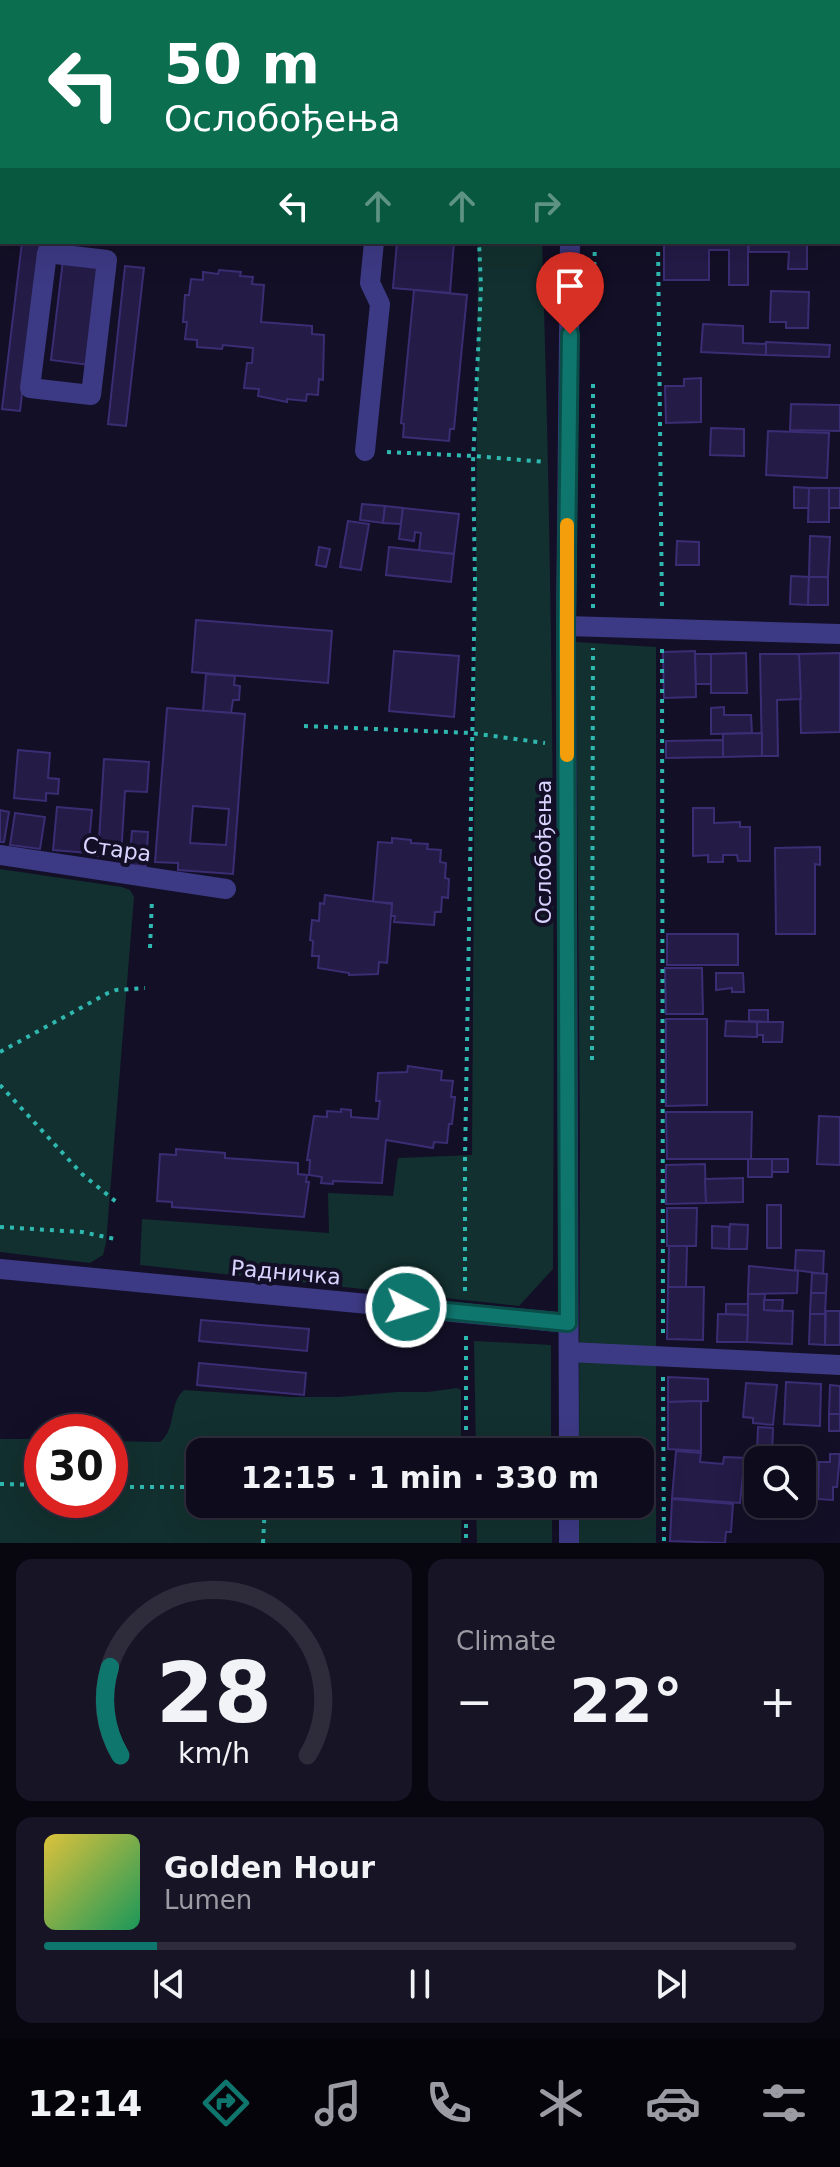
<!DOCTYPE html>
<meta charset="utf-8">
<style>
:root{--surface:#0e0b1c;--page:#171425;--text:#f1f3f6;--muted:#9b9ba3;--line:#2e2b3b;--accent:#0f766e}
body{margin:0;font-family:"DejaVu Sans",sans-serif;background:var(--page);color:var(--text);height:100vh;display:flex;flex-direction:column;font-size:30px;white-space:nowrap}
*{box-sizing:border-box;margin:0}
p{font-size:26px;color:var(--muted)}
.icon{flex:none;width:44px;height:44px;fill:none;stroke:currentColor;stroke-width:2;stroke-linecap:round;stroke-linejoin:round}
.map{position:relative;height:1543px;overflow:hidden}
.sheet{display:flex;flex-direction:column;gap:16px;padding:16px;background:#08060f;flex:1}
.sheet>*{flex:none}
.banner{position:absolute;left:0px;top:0px;width:840px;height:244px;box-shadow:0 8px 32px #0002,0 0 0 2px var(--line);background:#0b6e4f;color:#fff;overflow:hidden}
.buttons{position:absolute;left:744px;top:1446px;display:grid;gap:16px}
.buttons a{display:grid;place-items:center;width:72px;height:72px;border-radius:16px;background:var(--surface);box-shadow:0 8px 32px #0002,0 0 0 2px var(--line);font-size:40px}
.speed{position:absolute;left:24px;top:1414px;display:flex;gap:16px;font-size:40px;font-weight:700;text-align:center}
.speed>*{display:grid;place-content:center;width:104px;height:104px;border-radius:50%;background:var(--surface);box-shadow:0 8px 32px #0002,0 0 0 2px var(--line);line-height:1}
.speed .limit{border:12px solid #d22;background:#fff;color:#111}
.pin{position:absolute;display:grid;place-items:center;width:68px;height:68px;color:#fff;margin:-82px -34px;border-radius:50% 50% 50% 0;rotate:-45deg;box-shadow:0 0 8px #0007}
.pin .icon{rotate:45deg}
.me{position:absolute;width:88px;margin:-44px;rotate:95deg;stroke-linejoin:round;filter:drop-shadow(0 0 6px #0008)}
.turn{display:flex;align-items:center;gap:28px;height:168px;padding:0 32px;font-size:36px}
.turn .icon{width:104px;height:104px;stroke-width:2.5}
.turn b{display:block;font-size:56px;line-height:68px}
.lanes{display:flex;align-items:center;height:76px;padding:0 32px;background:#0003;justify-content:center;gap:40px;direction:ltr}
.lanes .off{opacity:.35}
.big{font-size:60px;font-weight:700;line-height:1.1}
.sheet .tile{flex:1;display:flex;flex-direction:column;justify-content:center;gap:12px;min-width:0;padding:0 28px;border-radius:16px;background:var(--page)}
.sheet .dial{align-items:center;gap:0}
.dial svg{height:208px;overflow:visible;fill:none;stroke:var(--line);stroke-width:7;stroke-linecap:round;text-anchor:middle}
.dial text{fill:var(--text);stroke:none}
.song{display:flex;align-items:center;gap:24px}
.cover{width:96px;height:96px;border-radius:12px;background:linear-gradient(135deg,hsl(50 70% 55%),hsl(150 70% 35%))}
.played{height:8px;border-radius:4px;background:linear-gradient(90deg,var(--accent) 15%,var(--line) 15%)}
.keys{display:flex;justify-content:space-around;direction:ltr}
.heat{display:flex;justify-content:space-between;align-items:center;font-size:44px;direction:ltr}
.sheet .tiles{flex:1;display:grid;gap:16px;grid-template-columns:1fr 1fr}
.tile:last-child{grid-column:span 2}
.trip{position:absolute;left:186px;top:1438px;width:468px;height:80px;border-radius:16px;background:var(--surface);box-shadow:0 8px 32px #0002,0 0 0 2px var(--line);font-weight:700;line-height:80px;text-align:center}
.tab-bar{display:flex;height:128px;justify-content:space-around;align-items:center;background:#06040b;color:var(--muted)}
.tab-bar .icon{width:56px;height:56px}
.tab-bar .on{color:var(--accent)}
.tab-bar b{font-size:36px;color:var(--text)}
.map>svg:first-child{display:block}
</style>
<div class="map">
<svg width="840" height="1543" viewBox="0 0 840 1543">
<rect width="100%" height="100%" fill="#130f26"/>
<g fill="#12302f">
<path d="M478,242H542C553,584 555,926 553,1269L519,1306L140,1265L142,1219L329,1233L328,1193L393,1196L398,1158L472,1155Z"/>
<path d="M576,642L656,647V1543H578V1504H640V1452H579L580,1144Z"/>
<path d="M0,869L122,887L130,890L134,897L106,1243L103,1255L90,1263L0,1252Z"/>
<path d="M474,1341L551,1345V1452H476Z"/>
<path d="M457,1388L461,1390V1452H200V1504H462L461,1543H0V1439H42V1500H110V1441L160,1442C177,1429 168,1404 184,1390L291,1397H339L397,1392H428Z"/>
<path d="M476,1504H552V1543H477Z"/>
</g>
<g fill="#241b47" stroke="#3b2d73" stroke-width="2" fill-rule="evenodd">
<path d="M22,242H40L20,411L2,409Z"/>
<path d="M397,242H454L450,293L393,288Z"/>
<path d="M664,242H748V285H729V250H709V280H664Z"/>
<path d="M748,242H807V269H788L789,252H749Z"/>
<path d="M63,260L100,265L89,365L51,360Z"/>
<path d="M125,266L144,268L126,426L108,424Z"/>
<path d="M219,270L241,272L240,276L253,277L252,284L264,285L261,322L312,326V334L324,335L323,380L319,379L318,395L307,394L306,401L287,399V402L258,396L259,389L244,388L247,363H252L253,348L223,345L222,349L197,347V340L185,339L187,322H183L185,295H189L191,279L203,280V272L218,274Z"/>
<path d="M414,290L467,295L454,429H450L449,441L403,437L404,424L401,423Z"/>
<path d="M771,291L809,292L808,328H786V322H770Z"/>
<path d="M703,324L743,326V343L766,344V355L701,352Z"/>
<path d="M766,342L830,345L829,357L766,355Z"/>
<path d="M701,378V422L666,423L665,386H684V379Z"/>
<path d="M791,404L840,405V431L790,430Z"/>
<path d="M711,428L744,429V456L710,455Z"/>
<path d="M768,431L829,433L827,478L766,475Z"/>
<path d="M794,487L809,488V508H794Z"/>
<path d="M809,488H829V522H808Z"/>
<rect x="829" y="488" width="11" height="20"/>
<path d="M362,504L385,506L383,523L360,520Z"/>
<path d="M385,506L403,508L401,524L383,523Z"/>
<path d="M403,508L459,514L454,554L419,551L421,533L415,532L414,541L399,539Z"/>
<path d="M348,521L369,524L361,570L340,567Z"/>
<path d="M810,536L830,537L828,577H809Z"/>
<path d="M677,541L699,542V565H676Z"/>
<path d="M319,547L330,549L326,567L316,565Z"/>
<path d="M389,547L454,554L451,582L386,575Z"/>
<path d="M791,576L809,577L808,605L790,604Z"/>
<path d="M809,577H828V605H808Z"/>
<path d="M196,620L332,631L328,683L192,672Z"/>
<path d="M394,651L459,656L454,717L389,711Z"/>
<path d="M695,651L696,697L664,698L663,652Z"/>
<path d="M746,653L747,693H711V654Z"/>
<path d="M840,653V732L801,733L799,654Z"/>
<path d="M695,654H711V684H696Z"/>
<path d="M760,654H799L801,699L777,700L778,756H762Z"/>
<path d="M206,674L235,676L234,685L240,686L239,700H233L231,713L203,711Z"/>
<path d="M724,707V715H751L752,733L711,734V708Z"/>
<path d="M167,708L245,714L233,874L178,870V863L155,862ZM193,806L229,809L226,845L190,843Z"/>
<path d="M762,733V756L723,757V734Z"/>
<path d="M723,740V757L666,758V741Z"/>
<path d="M18,750L50,753L48,778L59,779L58,794L46,793V801L14,798Z"/>
<path d="M104,759L149,762L147,792L125,791L121,857L98,856Z"/>
<path d="M57,807L92,810L88,853L53,850Z"/>
<path d="M693,808H714V823L740,822V827H750V861H738L737,855H723V862H708V855L693,856Z"/>
<path d="M0,810L9,812L4,842H0Z"/>
<path d="M15,813L45,817L40,849L10,845Z"/>
<path d="M132,831L148,832L146,866L129,865Z"/>
<path d="M392,838L411,840V843L428,844L427,849L441,850L440,862L446,863L445,878L449,879L448,898L442,897L441,912H435L434,925L394,922L395,916H391L392,903L373,902L378,842L392,843Z"/>
<path d="M820,847V865L815,864V934H776L775,848Z"/>
<path d="M325,895L392,904L387,963L379,962L378,974L349,975V973L318,968L319,956H312L313,941L310,940L312,920L319,921L320,903L324,904Z"/>
<rect x="667" y="934" width="71" height="31"/>
<path d="M665,968H702L703,1014H666Z"/>
<path d="M716,973H743L744,992H732V988L716,990Z"/>
<path d="M749,1010H768V1022L749,1021Z"/>
<path d="M666,1019H707V1105L666,1106Z"/>
<path d="M726,1021L757,1022V1037L725,1036Z"/>
<path d="M757,1022H783L782,1042H763V1035H757Z"/>
<path d="M408,1066L442,1071L441,1080L453,1081L451,1097H455L452,1124H449L447,1143L434,1142L433,1148L386,1140L382,1183L333,1181V1184L321,1183L322,1177L309,1175L310,1160H307L314,1116L327,1117V1111L341,1112V1109L351,1110V1117L378,1119L380,1101H376L378,1073L407,1072Z"/>
<path d="M666,1112H752L751,1159H667Z"/>
<path d="M819,1116L840,1117V1165L817,1164Z"/>
<path d="M176,1149L225,1153V1158L298,1163V1174L307,1175L306,1182H309L304,1217L172,1207V1202L157,1201L160,1154L176,1155Z"/>
<rect x="748" y="1159" width="24" height="18"/>
<rect x="772" y="1159" width="16" height="13"/>
<path d="M705,1164L706,1203L666,1204V1165Z"/>
<path d="M743,1178V1202L706,1203L705,1179Z"/>
<rect x="767" y="1205" width="14" height="43"/>
<path d="M667,1208H697L696,1246H667Z"/>
<path d="M730,1224L748,1225L747,1249H729Z"/>
<path d="M712,1226L729,1227V1249L712,1248Z"/>
<path d="M669,1246H687L686,1287H668Z"/>
<path d="M796,1250L824,1251L823,1274L795,1270Z"/>
<path d="M749,1266L798,1271L797,1293L748,1294Z"/>
<path d="M812,1273L827,1274L826,1293H811Z"/>
<path d="M668,1287H704L703,1340L667,1339Z"/>
<path d="M811,1293H826L825,1314H810Z"/>
<path d="M748,1294H765L764,1310L793,1311L792,1344L747,1342Z"/>
<path d="M764,1300H783L782,1311L764,1310Z"/>
<path d="M726,1304H748V1315L726,1314Z"/>
<path d="M826,1311H840V1345H825Z"/>
<path d="M718,1314L748,1315L747,1342H717Z"/>
<path d="M810,1314H825V1345L809,1344Z"/>
<path d="M201,1320L309,1329L307,1351L199,1341Z"/>
<path d="M199,1363L306,1373L304,1395L197,1385Z"/>
<path d="M668,1377L708,1379V1401L668,1402Z"/>
<path d="M786,1382L821,1384L820,1426L784,1424Z"/>
<path d="M746,1383L777,1385L773,1425L753,1423V1418L743,1417Z"/>
<path d="M830,1385L840,1386V1414H829Z"/>
<path d="M701,1401V1451L668,1449V1402Z"/>
<rect x="829" y="1414" width="11" height="17"/>
<path d="M758,1427L773,1428L772,1455L757,1454Z"/>
<path d="M676,1451L701,1453L700,1462L723,1464L724,1457L748,1458L747,1474H743L740,1503L672,1498Z"/>
<path d="M830,1454H840L837,1487H833V1500L818,1499L819,1462H830Z"/>
<path d="M672,1499L733,1504L731,1532H726L725,1543L670,1541Z"/>
</g>
<g fill="none" stroke-linecap="round" stroke-linejoin="round">
<g stroke="#2fb8b0" stroke-width="4" stroke-dasharray="4 6" stroke-linecap="butt">
<path d="M469,0V2"/>
<path d="M655,0V2"/>
<path d="M658,242L662,609"/>
<path d="M594,276L595,242"/>
<path d="M387,452L474,456L546,462"/>
<path d="M593,608V380"/>
<path d="M662,649L663,1337"/>
<path d="M304,726L471,733L545,743"/>
<path d="M150,948L152,899"/>
<path d="M0,1052L108,993L116,990L145,988"/>
<path d="M592,1060L593,648"/>
<path d="M0,1085L82,1174L120,1205"/>
<path d="M0,1227L82,1232L115,1239"/>
<path d="M465,1291V1159L475,580L473,463L481,286L479,242"/>
<path d="M466,1336V1452"/>
<path d="M663,1377L664,1543"/>
<path d="M0,1484L42,1485"/>
<path d="M110,1487H200"/>
<path d="M466,1504V1543"/>
<path d="M263,1543L265,1504"/>
</g>
<g stroke="#3d3a85" stroke-width="20">
<path d="M0,172L2,155"/>
<path d="M0,188L2,189"/>
<path d="M47,253L107,260L91,395L30,388Z"/>
<path d="M365,451L380,304L370,283L374,242"/>
<path d="M566,626L840,634"/>
<path d="M0,855L226,889"/>
<path d="M0,1269L568,1323"/>
<path d="M569,1352L840,1365"/>
<path d="M569,1452L566,626L570,242"/>
<path d="M569,1504V1543"/>
</g>
<g stroke="#c25bff" stroke-width="20">
<path d="M556,0V2"/>
<path d="M596,2V0"/>
</g>
</g>
<g fill="none" stroke-linecap="round" stroke-linejoin="round">
<g stroke="#0a4d48" stroke-width="20">
<path id="route" d="M406,1307L568,1323L566,626L570,334"/>
</g>
<use href="#route" stroke="#0f766e" stroke-width="14"/>
<path stroke="#f59e0b" stroke-width="14" d="M567,755V525"/>
</g>
<g text-anchor="middle" stroke-width="8" stroke-linejoin="round" paint-order="stroke">
<g font-size="22" fill="#d9d4ff" stroke="#130f26">
<text transform="translate(117 849) rotate(8)" y="8">Стара</text>
<text transform="translate(543 852) rotate(-90)" y="8">Ослобођења</text>
<text transform="translate(286 1272) rotate(5)" y="8">Радничка</text>
</g>
</g>
</svg>
<div class="buttons">
<a><svg class="icon" aria-label="search" viewBox="0 0 24 24"><circle cx="10" cy="10" r="6"/><path d="M15 15l6 6"/></svg></a>
</div>
<div class="speed"><div class="limit">30</div></div>
<div class="pin" style="left:570px;top:334px;background:#d93025"><svg class="icon" aria-label="arrive" viewBox="0 0 24 24"><path d="M6 21V4h12l-3 4 3 4H6"/></svg></div>
<svg class="me" style="left:406px;top:1307px" viewBox="-20 -20 40 40"><circle r="17" fill="#0f766e" stroke="#fff" stroke-width="3"/><path d="M0-11L8 9 0 5-8 9z" fill="#fff"/></svg>
<div class="trip">12:15 · 1 min · 330 m</div>
<div class="banner">
<div class="turn"><svg class="icon" aria-label="left" viewBox="0 0 24 24"><path d="M17 20v-9H6M10 6l-5 5 5 5"/></svg><div><b>50 m</b>Ослобођења</div></div>
<div class="lanes"><svg class="icon" aria-label="left" viewBox="0 0 24 24"><path d="M17 20v-9H6M10 6l-5 5 5 5"/></svg><svg class="icon off" aria-label="ahead" viewBox="0 0 24 24"><path d="M12 20V5M6 11l6-6 6 6"/></svg><svg class="icon off" aria-label="ahead" viewBox="0 0 24 24"><path d="M12 20V5M6 11l6-6 6 6"/></svg><svg class="icon off" aria-label="right" viewBox="0 0 24 24"><path d="M7 20v-9h11M14 6l5 5-5 5"/></svg></div>
</div>
</div>
<section class="sheet">
<div class="tiles">
<div class="tile dial"><svg viewBox="0 0 100 80">
<path d="M14 69A42 42 0 1 1 86 69"/>
<path d="M14 69A42 42 0 0 1 10 35" stroke="#0f766e"/>
<text x="50" y="56" font-size="32" font-weight="700">28</text>
<text x="50" y="72" font-size="11">km/h</text>
</svg></div>
<div class="tile"><p>Climate</p>
<div class="heat"><a>−</a><b class="big">22°</b><a>+</a></div>
</div>
<div class="tile">
<div class="song"><i class="cover"></i><div><b>Golden Hour</b><p>Lumen</p></div></div>
<div class="played"></div>
<div class="keys"><svg class="icon" aria-label="previous" viewBox="0 0 24 24"><path d="M18 5L8 12l10 7zM5 5v14"/></svg><svg class="icon" aria-label="pause" viewBox="0 0 24 24"><path d="M8 5v14M16 5v14"/></svg><svg class="icon" aria-label="next" viewBox="0 0 24 24"><path d="M6 5l10 7-10 7zM19 5v14"/></svg></div>
</div>
</div>
</section>
<nav class="tab-bar">
<b>12:14</b>
<svg class="icon on" aria-label="directions" viewBox="0 0 24 24"><path d="M12 3l9 9-9 9-9-9zM9 14v-3h6M13 9l2 2-2 2"/></svg>
<svg class="icon" aria-label="music" viewBox="0 0 24 24"><path d="M9 18V5l10-2v13"/><circle cx="6" cy="18" r="3"/><circle cx="16" cy="16" r="3"/></svg>
<svg class="icon" aria-label="phone" viewBox="0 0 24 24"><path d="M5 4h4l2 5-3 2q2 4 5 5l2-3 5 2v4C11 20 4 13 5 4z"/></svg>
<svg class="icon" aria-label="climate" viewBox="0 0 24 24"><path d="M12 3v18M4 7l16 10M4 17L20 7"/></svg>
<svg class="icon" aria-label="car" viewBox="0 0 24 24"><path d="M5 17H2v-5l4-1 3-4h7l3 4 3 1v5h-3M9 17h6M6 11h13"/><circle cx="7" cy="17" r="2"/><circle cx="17" cy="17" r="2"/></svg>
<svg class="icon" aria-label="filters" viewBox="0 0 24 24"><path d="M4 7h16M4 17h16"/><circle cx="9" cy="7" r="2"/><circle cx="15" cy="17" r="2"/></svg>
</nav>
